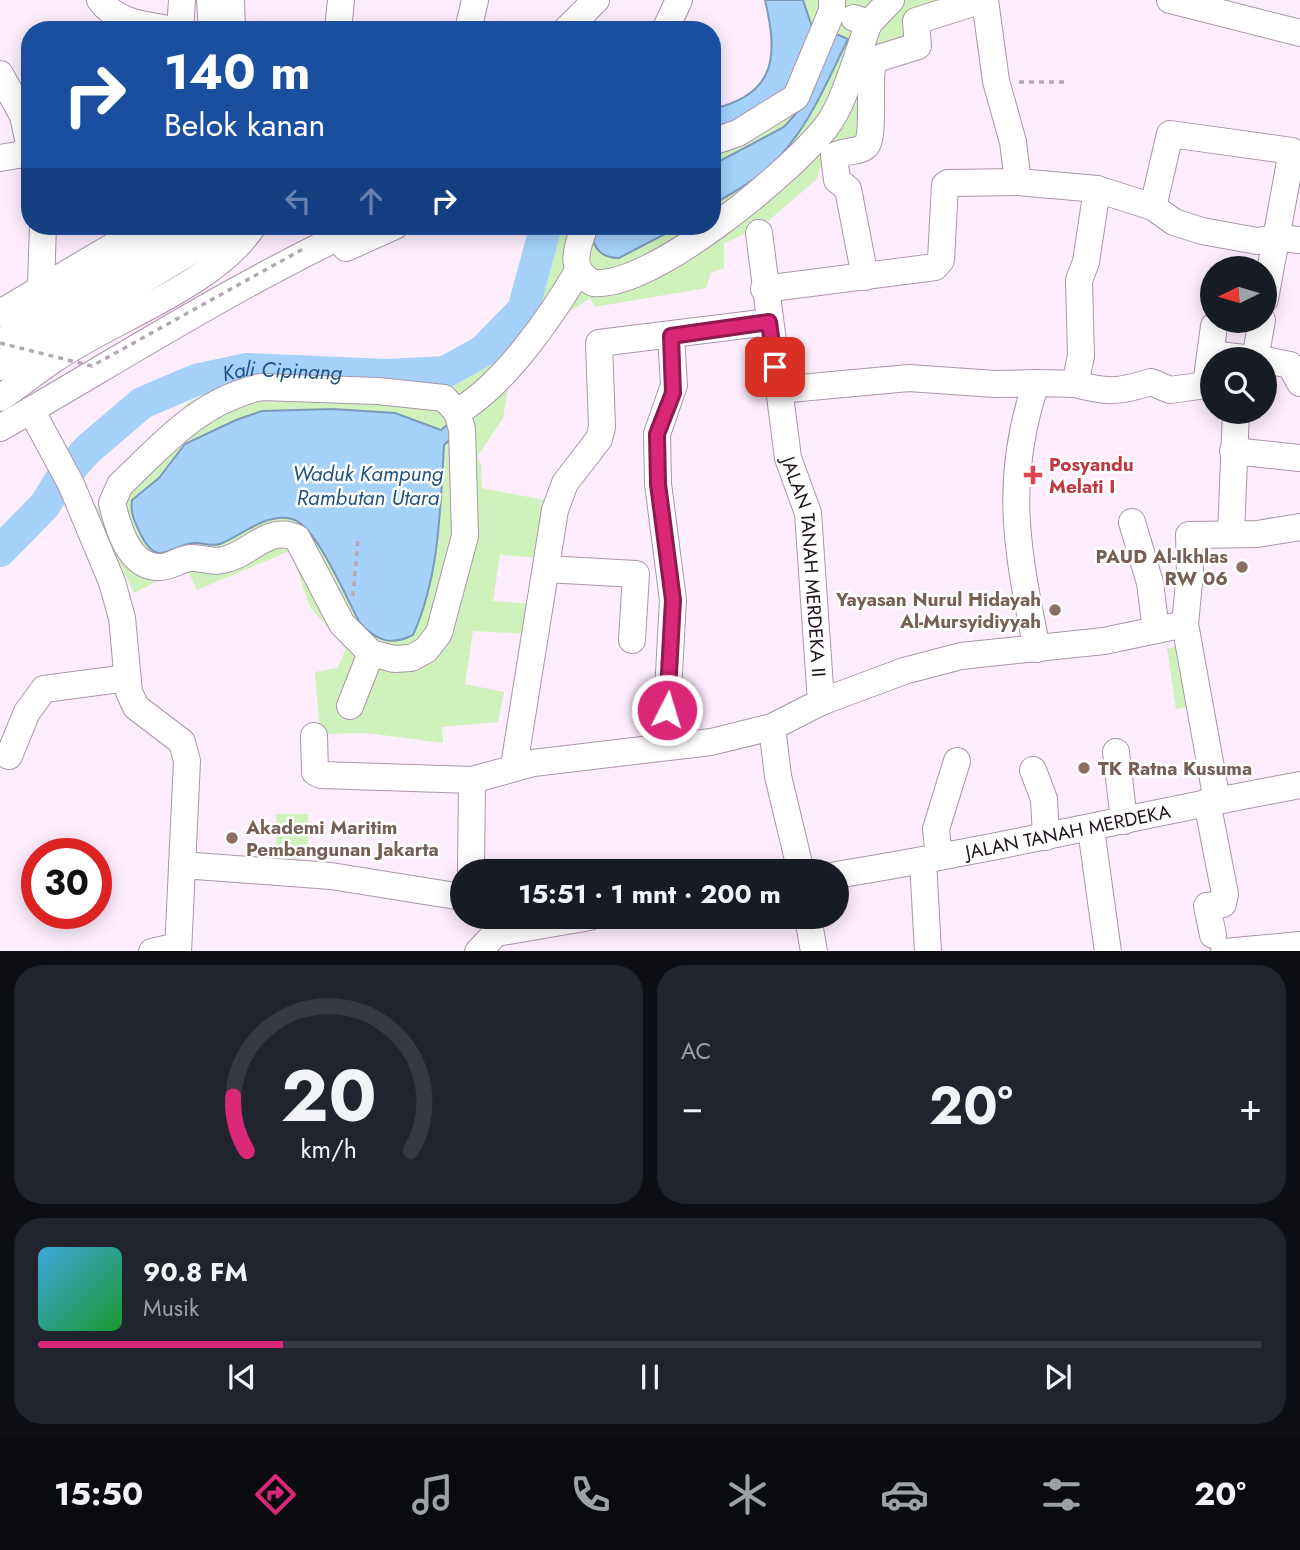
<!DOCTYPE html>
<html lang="id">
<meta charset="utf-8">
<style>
:root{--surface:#171b24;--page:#20242c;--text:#f1f3f6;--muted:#9ea1a6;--line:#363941;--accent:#db2777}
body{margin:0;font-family:Jost,sans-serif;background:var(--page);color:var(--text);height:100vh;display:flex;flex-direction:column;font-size:26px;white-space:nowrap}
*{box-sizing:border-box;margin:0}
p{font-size:23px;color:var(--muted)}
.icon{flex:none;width:38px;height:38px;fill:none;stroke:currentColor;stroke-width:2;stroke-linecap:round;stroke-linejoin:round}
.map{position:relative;height:951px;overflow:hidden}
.sheet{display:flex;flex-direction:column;gap:14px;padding:14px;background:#0d0f14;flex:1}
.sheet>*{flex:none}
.hud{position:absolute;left:21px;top:21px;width:700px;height:214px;border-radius:28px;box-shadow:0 4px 18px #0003;background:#1a4fa0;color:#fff;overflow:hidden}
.needle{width:46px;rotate:265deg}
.fabs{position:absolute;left:1200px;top:256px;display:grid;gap:14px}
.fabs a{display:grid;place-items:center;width:77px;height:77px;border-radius:50%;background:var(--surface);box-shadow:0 4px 18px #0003;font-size:35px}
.speed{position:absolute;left:21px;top:838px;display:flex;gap:14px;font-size:35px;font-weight:700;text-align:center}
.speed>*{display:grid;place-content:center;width:91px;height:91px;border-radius:50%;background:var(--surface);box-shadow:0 4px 18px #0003;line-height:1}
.speed .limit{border:10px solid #d22;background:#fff;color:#111}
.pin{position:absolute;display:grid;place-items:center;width:60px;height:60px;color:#fff;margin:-30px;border-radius:14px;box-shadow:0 4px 10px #0006}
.me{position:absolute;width:77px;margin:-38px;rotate:5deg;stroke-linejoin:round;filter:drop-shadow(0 0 5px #0008)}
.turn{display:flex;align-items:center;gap:24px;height:147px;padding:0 28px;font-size:32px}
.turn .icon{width:91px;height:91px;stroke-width:2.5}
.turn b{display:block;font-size:49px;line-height:60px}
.lanes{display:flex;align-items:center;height:66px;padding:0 28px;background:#0003;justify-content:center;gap:35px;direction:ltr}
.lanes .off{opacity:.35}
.big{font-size:52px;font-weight:700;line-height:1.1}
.sheet .widget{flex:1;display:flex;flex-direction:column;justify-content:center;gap:10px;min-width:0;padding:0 24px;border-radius:28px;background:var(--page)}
.sheet .dial{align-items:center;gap:0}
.dial svg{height:182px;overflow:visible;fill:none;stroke:var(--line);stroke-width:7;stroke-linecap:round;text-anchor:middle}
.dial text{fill:var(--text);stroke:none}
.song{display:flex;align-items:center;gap:21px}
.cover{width:84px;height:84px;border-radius:10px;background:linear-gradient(135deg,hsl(200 70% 55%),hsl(130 70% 35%))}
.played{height:7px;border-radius:4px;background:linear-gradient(90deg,var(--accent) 20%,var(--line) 20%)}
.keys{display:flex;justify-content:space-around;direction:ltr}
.heat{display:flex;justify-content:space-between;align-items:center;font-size:38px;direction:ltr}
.sheet .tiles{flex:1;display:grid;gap:14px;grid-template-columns:1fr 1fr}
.widget:last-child{grid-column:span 2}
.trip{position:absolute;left:450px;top:859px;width:399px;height:70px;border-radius:35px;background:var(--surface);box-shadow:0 4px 18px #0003;font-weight:700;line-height:70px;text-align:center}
.tabs{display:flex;height:112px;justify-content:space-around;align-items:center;background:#090b0e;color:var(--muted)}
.tabs .icon{width:49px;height:49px}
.tabs .selected{color:var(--accent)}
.tabs b{font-size:32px;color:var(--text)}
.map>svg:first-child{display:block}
</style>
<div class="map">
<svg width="1300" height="952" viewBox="0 0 1300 952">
<rect width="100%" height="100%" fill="#fdedfd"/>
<g fill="#cff2bd">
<path d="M803,0H936L914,18L916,42L866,60V139L825,152L817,179L761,227L724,243V268L711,273L706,288L595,307L590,298L562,317L508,388L503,418L477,457L481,465L482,488L549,501L541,558L500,555L493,601L533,604L527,634L473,631L465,684L504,692L498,722L442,727L443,743L367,733L320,734L315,672L337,668L346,649L310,607L290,551L197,590L186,567L134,593L95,511L115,473L190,401L223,387L443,382C474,371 515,344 531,313C545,286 548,254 561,226H712V131L748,119L812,27Z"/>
<path d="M1184,645L1194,706L1176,709L1167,648Z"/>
<rect x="276" y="814" width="32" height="45"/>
</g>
<g fill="#a5d1fb" stroke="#7d99b9" stroke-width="2">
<path d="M765,0H803L812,27L802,64L777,103L712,131V109C777,95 778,55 765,0Z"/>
<path d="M836,34L848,39C825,86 806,134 767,169C752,183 730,194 712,205V165L784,127L801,108Z"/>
<path d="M593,226H680L619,258C599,258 590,245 593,226Z"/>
<path d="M332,409L395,413L441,430L447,425L453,437L444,445C440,509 440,575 413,635C391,646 377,641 360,623C347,600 318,530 295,520C269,510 243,535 220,544C211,547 203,542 194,543C169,545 158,569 141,535C135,522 130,514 132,500L159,478L185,444L236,420L262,411Z"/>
</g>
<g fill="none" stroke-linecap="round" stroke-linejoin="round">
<path stroke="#a5d1fb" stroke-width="32" id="s1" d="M0,551L45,505L59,482L87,450L142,403L196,380L247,369L387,375L445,372L483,351L523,310L546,226"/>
<g stroke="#ad94ac" stroke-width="28">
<g id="minor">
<path d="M100,0C117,24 147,25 174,30"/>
<path d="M210,0L212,30"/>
<path d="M231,0L232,30"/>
<path d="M985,0L996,81L1013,142L1018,182"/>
<path d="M1170,0L1300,33"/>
<path d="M854,18L869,23L891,0"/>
<path d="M180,30L182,0"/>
<path d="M338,30L341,0"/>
<path d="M468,30L475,0"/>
<path d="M566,30L596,0"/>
<path d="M665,30L679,0"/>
<path d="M0,74L23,116L30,148"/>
<path d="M712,142L738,133L796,97L832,11V0"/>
<path d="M0,158L30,153"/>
<path d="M1153,207L1170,134L1292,151L1265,299"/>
<path d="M585,226C577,247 567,271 594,283C652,288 790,173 826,127C844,105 858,51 869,23"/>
<path id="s2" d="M759,233L788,458L808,513L821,702L772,727L778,776L801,872"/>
<path d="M346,248L395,226"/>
<path d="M865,277L848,189L837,180L834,156C843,150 858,153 866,146C875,139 868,79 873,63L879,58L918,46L916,21L982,0"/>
<path d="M41,286L43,226"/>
<path d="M764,289L935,267L941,260L945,185L948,183L1018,182L1097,189L1153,207L1174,222L1202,231L1257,241L1281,238L1300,240"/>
<path d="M0,313L147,226"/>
<path d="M0,342L191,226"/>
<path d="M1211,354L1252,359"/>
<path d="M1255,359L1262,320"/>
<path d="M1265,360L1290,365L1300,383"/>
<path d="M0,367L193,250L215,235L222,226"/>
<path d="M1036,383L1075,384L1081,356L1079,280L1086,262L1097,189"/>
<path d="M1075,384C1108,393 1119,392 1151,382L1170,390L1206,385"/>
<path d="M1213,385H1206L1214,326"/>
<path d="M261,387L378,391L444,398L457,412L462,429L465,536L439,633L426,650L411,658L394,659L371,653L342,624L297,538C268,524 250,555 223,560C211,563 201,557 191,558C180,559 170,567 160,567C129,568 118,528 112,503L120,485C164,443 199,401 261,387Z"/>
<path d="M778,390L909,378L995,384L1036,383C1003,482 1017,550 1037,649"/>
<path d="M0,398C18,386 35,372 53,360C112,319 214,286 253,226"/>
<path d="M31,410L71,484L112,582L122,618L129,692L136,707L182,742L187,761L178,952"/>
<path d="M457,412C504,385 551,317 578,271"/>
<path d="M0,428C120,359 237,284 362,226"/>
<path d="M1233,451L1300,458"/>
<path d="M1132,522L1150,583L1156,630"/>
<path d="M1231,534L1236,411"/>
<path d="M546,569L636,574L632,640"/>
<path d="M1185,624L1190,572L1189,535L1257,534L1300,527"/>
<path d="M821,702L904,671L961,656L1104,641L1185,624L1217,801"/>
<path d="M350,706L371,653"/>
<path d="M314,736L315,772L321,775L472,780L533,763L711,742L772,727"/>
<path d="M669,745L667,710L673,600L658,484L657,434L674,385L671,336"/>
<path d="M1116,752L1124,821"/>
<path d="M9,756L27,712L44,689L127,678"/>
<path d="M514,766L555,510L565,483L599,439L602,427L599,343L769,322"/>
<path d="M1033,770L1044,799L1046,837"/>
<path d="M1207,802L1225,894L1223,904L1207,906L1213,935"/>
<path d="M1091,829L1108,952"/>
<path d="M939,857L936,829L957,761"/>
<path d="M923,861L928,952"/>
<path d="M182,865L331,876L462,897"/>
<path d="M471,872L472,780"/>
<path id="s3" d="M836,875C992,850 1145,814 1300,785"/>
<path d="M808,917L814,952"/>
<path d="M152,952L178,946"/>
<path d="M478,952L496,933L590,917"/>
<path d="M1224,952L1300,945"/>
</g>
</g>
<g stroke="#b5a8b5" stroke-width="3.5" stroke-dasharray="5 5" stroke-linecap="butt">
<path d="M1019,82H1064"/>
<path d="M353,596L358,539"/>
</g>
<use href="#minor" stroke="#fff" stroke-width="26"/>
<path stroke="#b5a8b5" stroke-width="3.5" stroke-dasharray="5 5" stroke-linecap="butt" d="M0,343L92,366L303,249"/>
</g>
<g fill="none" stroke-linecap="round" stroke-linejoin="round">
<g stroke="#8e194d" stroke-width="18">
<path id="route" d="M667,710L673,600L658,484L657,434L673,393L671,336L769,322L775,367"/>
</g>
<use href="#route" stroke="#db2777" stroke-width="12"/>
</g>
<path fill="#e0444e" stroke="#fff" stroke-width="2.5" d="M1029.5 464.5h7v7h7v7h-7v7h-7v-7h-7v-7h7z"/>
<g fill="#8d6e63" stroke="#fff" stroke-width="2.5">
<circle cx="1242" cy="567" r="7"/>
<circle cx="1055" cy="610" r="7"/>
<circle cx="1084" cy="768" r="7"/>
<circle cx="232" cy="838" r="7"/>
</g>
<g text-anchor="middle" stroke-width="5" stroke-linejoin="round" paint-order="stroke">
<g font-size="19" font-weight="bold" fill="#be3a42" stroke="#fff" text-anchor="start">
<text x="1049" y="471">Posyandu<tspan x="1049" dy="22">Melati I</tspan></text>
</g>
<g font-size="19" font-weight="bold" fill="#785e54" stroke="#fff" text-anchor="end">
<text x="1228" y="563">PAUD Al-Ikhlas<tspan x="1228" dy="22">RW 06</tspan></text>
<text x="1041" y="606">Yayasan Nurul Hidayah<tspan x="1041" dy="22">Al-Mursyidiyyah</tspan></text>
<text x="1098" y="775" text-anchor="start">TK Ratna Kusuma</text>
<text x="246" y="834" text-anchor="start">Akademi Maritim<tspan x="246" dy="22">Pembangunan Jakarta</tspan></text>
</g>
<g font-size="19" fill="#1f161f" stroke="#fff">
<text dy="7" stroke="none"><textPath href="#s2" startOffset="338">JALAN TANAH MERDEKA II</textPath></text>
<text dy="7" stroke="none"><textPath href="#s3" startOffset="236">JALAN TANAH MERDEKA</textPath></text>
</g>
<g font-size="21" font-style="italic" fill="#1f5280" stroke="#fff">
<text dy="7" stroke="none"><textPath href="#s1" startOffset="352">Kali Cipinang</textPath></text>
<text x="368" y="481">Waduk Kampung<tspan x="368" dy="24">Rambutan Utara</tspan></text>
</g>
</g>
</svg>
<div class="fabs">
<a><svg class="needle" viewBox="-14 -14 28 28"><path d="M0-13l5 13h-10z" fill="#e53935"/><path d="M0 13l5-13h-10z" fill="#9ea1a6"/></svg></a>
<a><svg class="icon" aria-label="search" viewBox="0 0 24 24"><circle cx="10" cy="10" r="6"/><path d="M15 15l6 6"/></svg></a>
</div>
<div class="speed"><div class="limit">30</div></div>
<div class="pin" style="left:775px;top:367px;background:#d93025"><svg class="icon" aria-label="arrive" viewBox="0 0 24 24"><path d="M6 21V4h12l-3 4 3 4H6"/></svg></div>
<svg class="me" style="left:667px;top:710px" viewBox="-20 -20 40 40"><circle r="17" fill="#db2777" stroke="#fff" stroke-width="3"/><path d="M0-11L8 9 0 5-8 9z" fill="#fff"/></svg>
<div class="trip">15:51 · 1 mnt · 200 m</div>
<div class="hud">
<div class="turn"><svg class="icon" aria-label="right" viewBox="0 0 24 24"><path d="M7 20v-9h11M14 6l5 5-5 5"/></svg><div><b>140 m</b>Belok kanan</div></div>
<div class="lanes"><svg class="icon off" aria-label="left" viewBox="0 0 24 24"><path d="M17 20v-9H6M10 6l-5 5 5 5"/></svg><svg class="icon off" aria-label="ahead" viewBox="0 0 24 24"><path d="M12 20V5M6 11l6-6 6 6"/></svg><svg class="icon" aria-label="right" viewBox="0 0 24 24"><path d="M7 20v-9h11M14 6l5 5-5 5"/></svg></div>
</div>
</div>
<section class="sheet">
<div class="tiles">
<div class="widget dial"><svg viewBox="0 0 100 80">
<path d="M14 69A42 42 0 1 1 86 69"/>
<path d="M14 69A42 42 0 0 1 8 45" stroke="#db2777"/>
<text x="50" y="56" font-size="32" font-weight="700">20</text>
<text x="50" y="72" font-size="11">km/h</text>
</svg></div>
<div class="widget"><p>AC</p>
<div class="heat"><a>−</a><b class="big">20°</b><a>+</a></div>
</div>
<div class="widget">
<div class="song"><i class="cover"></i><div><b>90.8 FM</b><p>Musik</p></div></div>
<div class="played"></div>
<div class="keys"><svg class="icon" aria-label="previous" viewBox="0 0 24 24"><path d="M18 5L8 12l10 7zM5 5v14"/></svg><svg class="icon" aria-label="pause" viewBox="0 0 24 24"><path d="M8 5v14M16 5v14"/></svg><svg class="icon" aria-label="next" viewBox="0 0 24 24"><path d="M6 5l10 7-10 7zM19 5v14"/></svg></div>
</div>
</div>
</section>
<nav class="tabs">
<b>15:50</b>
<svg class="icon selected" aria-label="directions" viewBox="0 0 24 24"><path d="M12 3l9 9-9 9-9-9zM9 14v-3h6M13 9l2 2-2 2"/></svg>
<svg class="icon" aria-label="music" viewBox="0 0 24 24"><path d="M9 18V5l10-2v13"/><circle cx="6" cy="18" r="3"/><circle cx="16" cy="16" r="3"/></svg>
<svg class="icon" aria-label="phone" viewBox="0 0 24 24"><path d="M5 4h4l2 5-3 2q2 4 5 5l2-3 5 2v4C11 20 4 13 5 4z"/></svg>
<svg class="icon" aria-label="climate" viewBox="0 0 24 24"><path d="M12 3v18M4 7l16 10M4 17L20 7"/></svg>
<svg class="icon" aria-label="car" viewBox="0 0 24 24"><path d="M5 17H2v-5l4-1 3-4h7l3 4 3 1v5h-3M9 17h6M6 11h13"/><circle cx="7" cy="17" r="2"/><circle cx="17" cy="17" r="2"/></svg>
<svg class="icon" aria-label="filters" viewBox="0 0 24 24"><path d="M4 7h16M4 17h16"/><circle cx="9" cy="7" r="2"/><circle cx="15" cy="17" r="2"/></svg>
<b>20°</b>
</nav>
